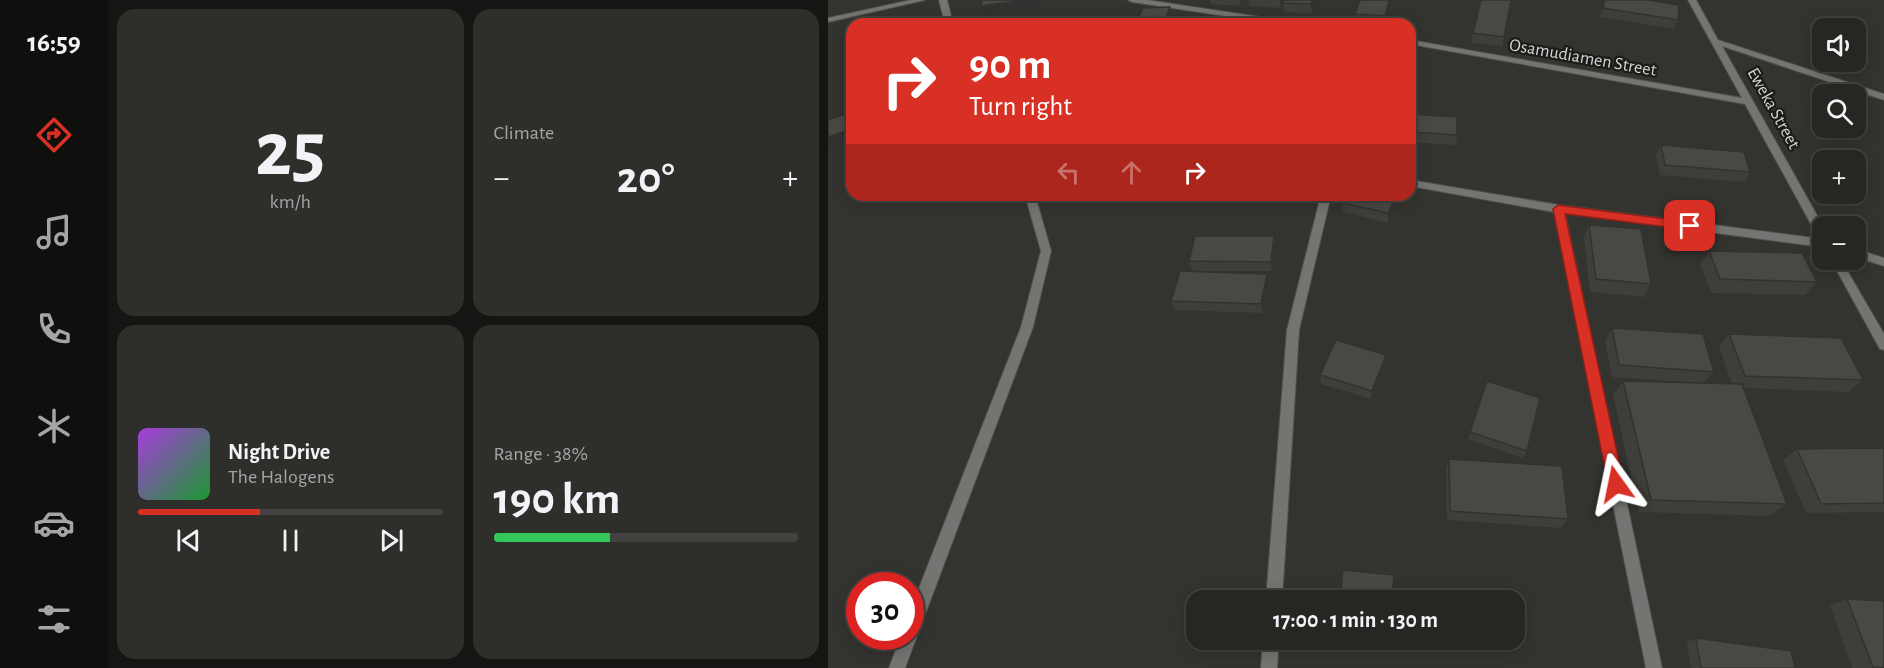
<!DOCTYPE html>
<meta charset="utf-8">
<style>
:root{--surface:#262623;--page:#2e2e2b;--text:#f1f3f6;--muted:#a4a5a6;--line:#424341;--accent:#d93025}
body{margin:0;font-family:"Alegreya Sans",sans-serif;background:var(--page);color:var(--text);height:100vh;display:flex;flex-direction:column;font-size:22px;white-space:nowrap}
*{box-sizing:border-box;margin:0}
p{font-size:20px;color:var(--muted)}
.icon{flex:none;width:33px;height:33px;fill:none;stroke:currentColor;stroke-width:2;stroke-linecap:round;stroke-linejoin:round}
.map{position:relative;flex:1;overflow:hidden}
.sheet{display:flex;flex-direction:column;gap:9px;padding:9px;background:#151513;width:720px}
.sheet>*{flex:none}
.guide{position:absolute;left:18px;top:18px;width:570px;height:183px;border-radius:18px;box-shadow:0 3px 15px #0003,0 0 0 2px var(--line);background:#d93025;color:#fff;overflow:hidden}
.buttons{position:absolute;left:984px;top:18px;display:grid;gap:12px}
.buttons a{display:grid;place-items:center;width:54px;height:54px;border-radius:12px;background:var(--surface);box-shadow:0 3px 15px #0003,0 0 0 2px var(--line);font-size:30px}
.speed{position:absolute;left:18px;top:572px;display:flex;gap:12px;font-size:30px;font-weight:700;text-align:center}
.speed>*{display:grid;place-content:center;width:78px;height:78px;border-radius:50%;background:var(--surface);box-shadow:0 3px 15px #0003,0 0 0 2px var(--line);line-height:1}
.speed .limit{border:9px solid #d22;background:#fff;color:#111}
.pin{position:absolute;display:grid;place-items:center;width:51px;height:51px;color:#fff;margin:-26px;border-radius:12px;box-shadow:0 3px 9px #0006}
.me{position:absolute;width:66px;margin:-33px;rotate:348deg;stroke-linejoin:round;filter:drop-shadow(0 0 4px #0008)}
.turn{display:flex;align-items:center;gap:21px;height:126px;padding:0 24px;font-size:27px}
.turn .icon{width:78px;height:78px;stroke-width:2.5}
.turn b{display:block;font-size:42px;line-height:51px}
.lanes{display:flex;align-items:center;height:57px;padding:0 24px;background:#0003;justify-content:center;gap:30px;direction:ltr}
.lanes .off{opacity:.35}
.big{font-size:45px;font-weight:700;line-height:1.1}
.sheet .card{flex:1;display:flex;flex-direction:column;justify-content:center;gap:9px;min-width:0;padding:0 21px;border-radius:18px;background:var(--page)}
.sheet .dial{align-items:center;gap:0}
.dial b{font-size:78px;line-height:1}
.song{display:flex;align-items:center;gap:18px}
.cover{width:72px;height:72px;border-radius:9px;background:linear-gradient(135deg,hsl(280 70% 55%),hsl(130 70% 35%))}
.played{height:6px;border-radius:3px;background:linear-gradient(90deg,var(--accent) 40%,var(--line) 40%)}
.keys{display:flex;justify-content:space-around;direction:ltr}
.heat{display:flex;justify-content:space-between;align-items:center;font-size:33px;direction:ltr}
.charge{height:9px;border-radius:4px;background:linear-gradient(90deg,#34c759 38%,var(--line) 0)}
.sheet .tiles{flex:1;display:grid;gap:9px;grid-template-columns:repeat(2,1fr)}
.trip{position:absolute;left:358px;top:590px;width:339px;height:60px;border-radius:18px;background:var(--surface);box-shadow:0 3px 15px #0003,0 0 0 2px var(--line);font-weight:700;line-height:60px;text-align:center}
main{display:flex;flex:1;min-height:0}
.dock{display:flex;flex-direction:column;width:108px;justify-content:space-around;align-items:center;background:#0f0f0e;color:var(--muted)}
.dock .icon{width:42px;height:42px}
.dock .current{color:var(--accent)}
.dock b{font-size:27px;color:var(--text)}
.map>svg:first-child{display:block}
</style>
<main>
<nav class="dock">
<b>16:59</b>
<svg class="icon current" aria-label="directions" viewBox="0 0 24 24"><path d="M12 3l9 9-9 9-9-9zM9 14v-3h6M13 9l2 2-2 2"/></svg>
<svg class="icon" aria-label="music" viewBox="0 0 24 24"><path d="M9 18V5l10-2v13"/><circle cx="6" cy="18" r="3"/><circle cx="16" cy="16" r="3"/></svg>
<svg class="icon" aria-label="phone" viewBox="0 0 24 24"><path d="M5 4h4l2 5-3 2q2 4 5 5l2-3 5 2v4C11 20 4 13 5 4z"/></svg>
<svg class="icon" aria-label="climate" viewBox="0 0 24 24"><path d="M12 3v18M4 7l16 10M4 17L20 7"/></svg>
<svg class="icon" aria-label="car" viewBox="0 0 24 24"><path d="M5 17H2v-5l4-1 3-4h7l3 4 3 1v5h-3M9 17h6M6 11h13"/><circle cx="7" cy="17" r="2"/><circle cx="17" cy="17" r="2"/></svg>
<svg class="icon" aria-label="filters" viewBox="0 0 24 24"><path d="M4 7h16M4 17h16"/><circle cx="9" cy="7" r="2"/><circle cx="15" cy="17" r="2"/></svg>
</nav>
<section class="sheet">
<div class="tiles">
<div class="card dial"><b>25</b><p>km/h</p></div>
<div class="card"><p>Climate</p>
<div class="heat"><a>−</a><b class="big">20°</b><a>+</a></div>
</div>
<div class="card">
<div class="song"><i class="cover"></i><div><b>Night Drive</b><p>The Halogens</p></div></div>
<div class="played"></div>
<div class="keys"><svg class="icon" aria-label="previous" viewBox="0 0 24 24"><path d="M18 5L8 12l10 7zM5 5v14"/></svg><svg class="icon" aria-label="pause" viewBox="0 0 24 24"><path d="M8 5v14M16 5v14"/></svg><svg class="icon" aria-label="next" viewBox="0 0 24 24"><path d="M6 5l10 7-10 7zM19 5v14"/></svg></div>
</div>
<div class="card"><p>Range · 38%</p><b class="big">190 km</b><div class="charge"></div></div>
</div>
</section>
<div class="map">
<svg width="1056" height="668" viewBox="0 0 1056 668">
<rect width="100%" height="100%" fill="#33332f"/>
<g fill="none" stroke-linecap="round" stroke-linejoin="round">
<g stroke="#51504d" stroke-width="2">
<g id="street">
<path d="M83,0H97L0,22V18Z"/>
<path d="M111,0H119L125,24H117Z"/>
<path d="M300,0H319L465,22L469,24H450L304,2Z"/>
<path d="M860,0H868L890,40L1056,94V100L894,46L995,226L994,239L989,235L917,104L582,44V40L914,98Z"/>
<path d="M582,180L731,205L994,239V247L737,213L834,668H818L726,212L582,186Z"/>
<path d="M197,195H207L223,251L205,327L77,668H61L73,636H82V611L193,327L213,251Z"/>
<path d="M493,195H503L471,330L454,600H438L459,330Z"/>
<path d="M1028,249L1056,258V266L1028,257Z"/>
<path d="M1003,260H1013L1056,334V350L1052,349Z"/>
<path d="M435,639H451L449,668H433Z"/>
</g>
</g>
<use href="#street" fill="#747472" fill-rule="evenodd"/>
</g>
<g fill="#3f3e3a">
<path d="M382,0H416L413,6L383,4Z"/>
<path d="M420,0H488L484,14L456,12L455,3L453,8L421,6Z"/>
<path d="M563,0L557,24L527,23V14Z"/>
<path d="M683,0L674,46L643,43L645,33Z"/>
<path d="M777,0L850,20L846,29L772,17Z"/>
<path d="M582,114L629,135L628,145L582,142Z"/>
<path d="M833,145L922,172L916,182L832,175L828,155Z"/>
<path d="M519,195H571L570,199L560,223L515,212V203Z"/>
<path d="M761,225L823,284L816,297L762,292L756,238Z"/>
<path d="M446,236L447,246L444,271H364L361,261Z"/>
<path d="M881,251L989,282L977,295L883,293L872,264Z"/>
<path d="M440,283L435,313L346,310L343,301Z"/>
<path d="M784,328L886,372L876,383L904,384L891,347L901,334L1035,380L1020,392L916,388L959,504L941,516L811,512L785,395L795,381L856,382L784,377L777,341Z"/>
<path d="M558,355V363L543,399L493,384L492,375Z"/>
<path d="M659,381L699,451L695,458L640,439Z"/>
<path d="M1056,448V512L978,513L955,460L969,449Z"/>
<path d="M621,459L740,519L733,528L619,520L618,469Z"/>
<path d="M1019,599L1056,668H1024L1002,605Z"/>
<path d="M868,638L967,668H863L859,642Z"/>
<path d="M522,639H561V643Z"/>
</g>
<g fill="#333230">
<path d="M201,0H214V8L157,16L153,6Z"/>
<path d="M412,0H416L413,6Z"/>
<path d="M452,0H456L453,8Z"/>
<path d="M484,0H488L484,14L483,4Z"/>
<path d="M561,0H563L557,24V16Z"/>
<path d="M342,7L344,17L341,24H336Z"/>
<path d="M24,129V142L0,150V137Z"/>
<path d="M569,195H571L570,199L560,223V213Z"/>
<path d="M446,236L447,246L444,271L443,262Z"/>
<path d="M439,274L440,283L435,313L433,304Z"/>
<path d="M558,355V363L543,399L544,391Z"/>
</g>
<g fill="#494844" stroke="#333230" stroke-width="1.5">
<path d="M154,0H201L153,6Z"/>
<path d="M456,0H484L483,4L455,3Z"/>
<path d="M532,0H561L557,16L527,14Z"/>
<path d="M653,0H683L676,37L645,33Z"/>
<path d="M777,0H820L851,5L850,20L775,8Z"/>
<path d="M342,7L336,24H308L315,8Z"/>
<path d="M24,112V129L0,137V120Z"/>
<path d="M582,114L629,117V135L582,132Z"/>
<path d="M833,145L916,152L922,172L837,165Z"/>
<path d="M519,195H569L560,213L515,203Z"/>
<path d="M761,225L813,229L823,284L768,279Z"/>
<path d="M367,236H446L443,262L361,261Z"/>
<path d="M881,251L974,253L989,282L892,279Z"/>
<path d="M352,271L439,274L433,304L343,301Z"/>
<path d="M784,328L875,334L886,372L791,365Z"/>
<path d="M901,334L1013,338L1035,380L917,376Z"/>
<path d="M508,340L558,355L544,391L492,375Z"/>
<path d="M659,381L712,398L699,451L642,432Z"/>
<path d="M795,381L914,384L959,504L823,500Z"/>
<path d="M1056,448V503L993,504L969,449Z"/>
<path d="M621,459L734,466L740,519L622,511Z"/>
<path d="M515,570L566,575L564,600H512Z"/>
<path d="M1019,599L1056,601V668L1045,667Z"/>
<path d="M868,638L963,651L967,668H873Z"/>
</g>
<path fill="#d93025" stroke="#8d1f18" stroke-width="1.5" d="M730,205L862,222L868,226L862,230L737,214L796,484L793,490L788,492L782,490L780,484L725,209Z"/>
<g text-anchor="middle" stroke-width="4.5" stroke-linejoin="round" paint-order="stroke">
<g font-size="18" fill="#d7d6d4" stroke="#1b1b19">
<text transform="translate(755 57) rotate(10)" y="6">Osamudiamen Street</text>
<text transform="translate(946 108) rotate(61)" y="6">Eweka Street</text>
</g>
</g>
</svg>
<div class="buttons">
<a><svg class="icon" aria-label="sound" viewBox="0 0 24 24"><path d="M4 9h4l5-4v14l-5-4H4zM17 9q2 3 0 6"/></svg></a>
<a><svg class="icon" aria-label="search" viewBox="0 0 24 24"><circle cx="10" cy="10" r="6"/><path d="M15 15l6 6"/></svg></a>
<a>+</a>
<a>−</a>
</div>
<div class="speed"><div class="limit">30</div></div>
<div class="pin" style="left:862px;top:226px;background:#d93025"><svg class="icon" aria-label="arrive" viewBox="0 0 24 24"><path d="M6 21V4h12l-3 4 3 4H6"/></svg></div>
<svg class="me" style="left:788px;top:484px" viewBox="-20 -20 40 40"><path d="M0-17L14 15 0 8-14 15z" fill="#d93025" stroke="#fff" stroke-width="4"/></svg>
<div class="trip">17:00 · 1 min · 130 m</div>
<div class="guide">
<div class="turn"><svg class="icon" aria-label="right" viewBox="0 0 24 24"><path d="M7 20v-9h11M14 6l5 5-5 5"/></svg><div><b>90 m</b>Turn right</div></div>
<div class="lanes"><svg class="icon off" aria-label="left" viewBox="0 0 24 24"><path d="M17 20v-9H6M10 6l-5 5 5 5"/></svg><svg class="icon off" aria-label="ahead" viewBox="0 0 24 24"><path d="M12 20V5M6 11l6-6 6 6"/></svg><svg class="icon" aria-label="right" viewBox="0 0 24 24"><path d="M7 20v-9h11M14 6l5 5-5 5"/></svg></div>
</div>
</div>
</main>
